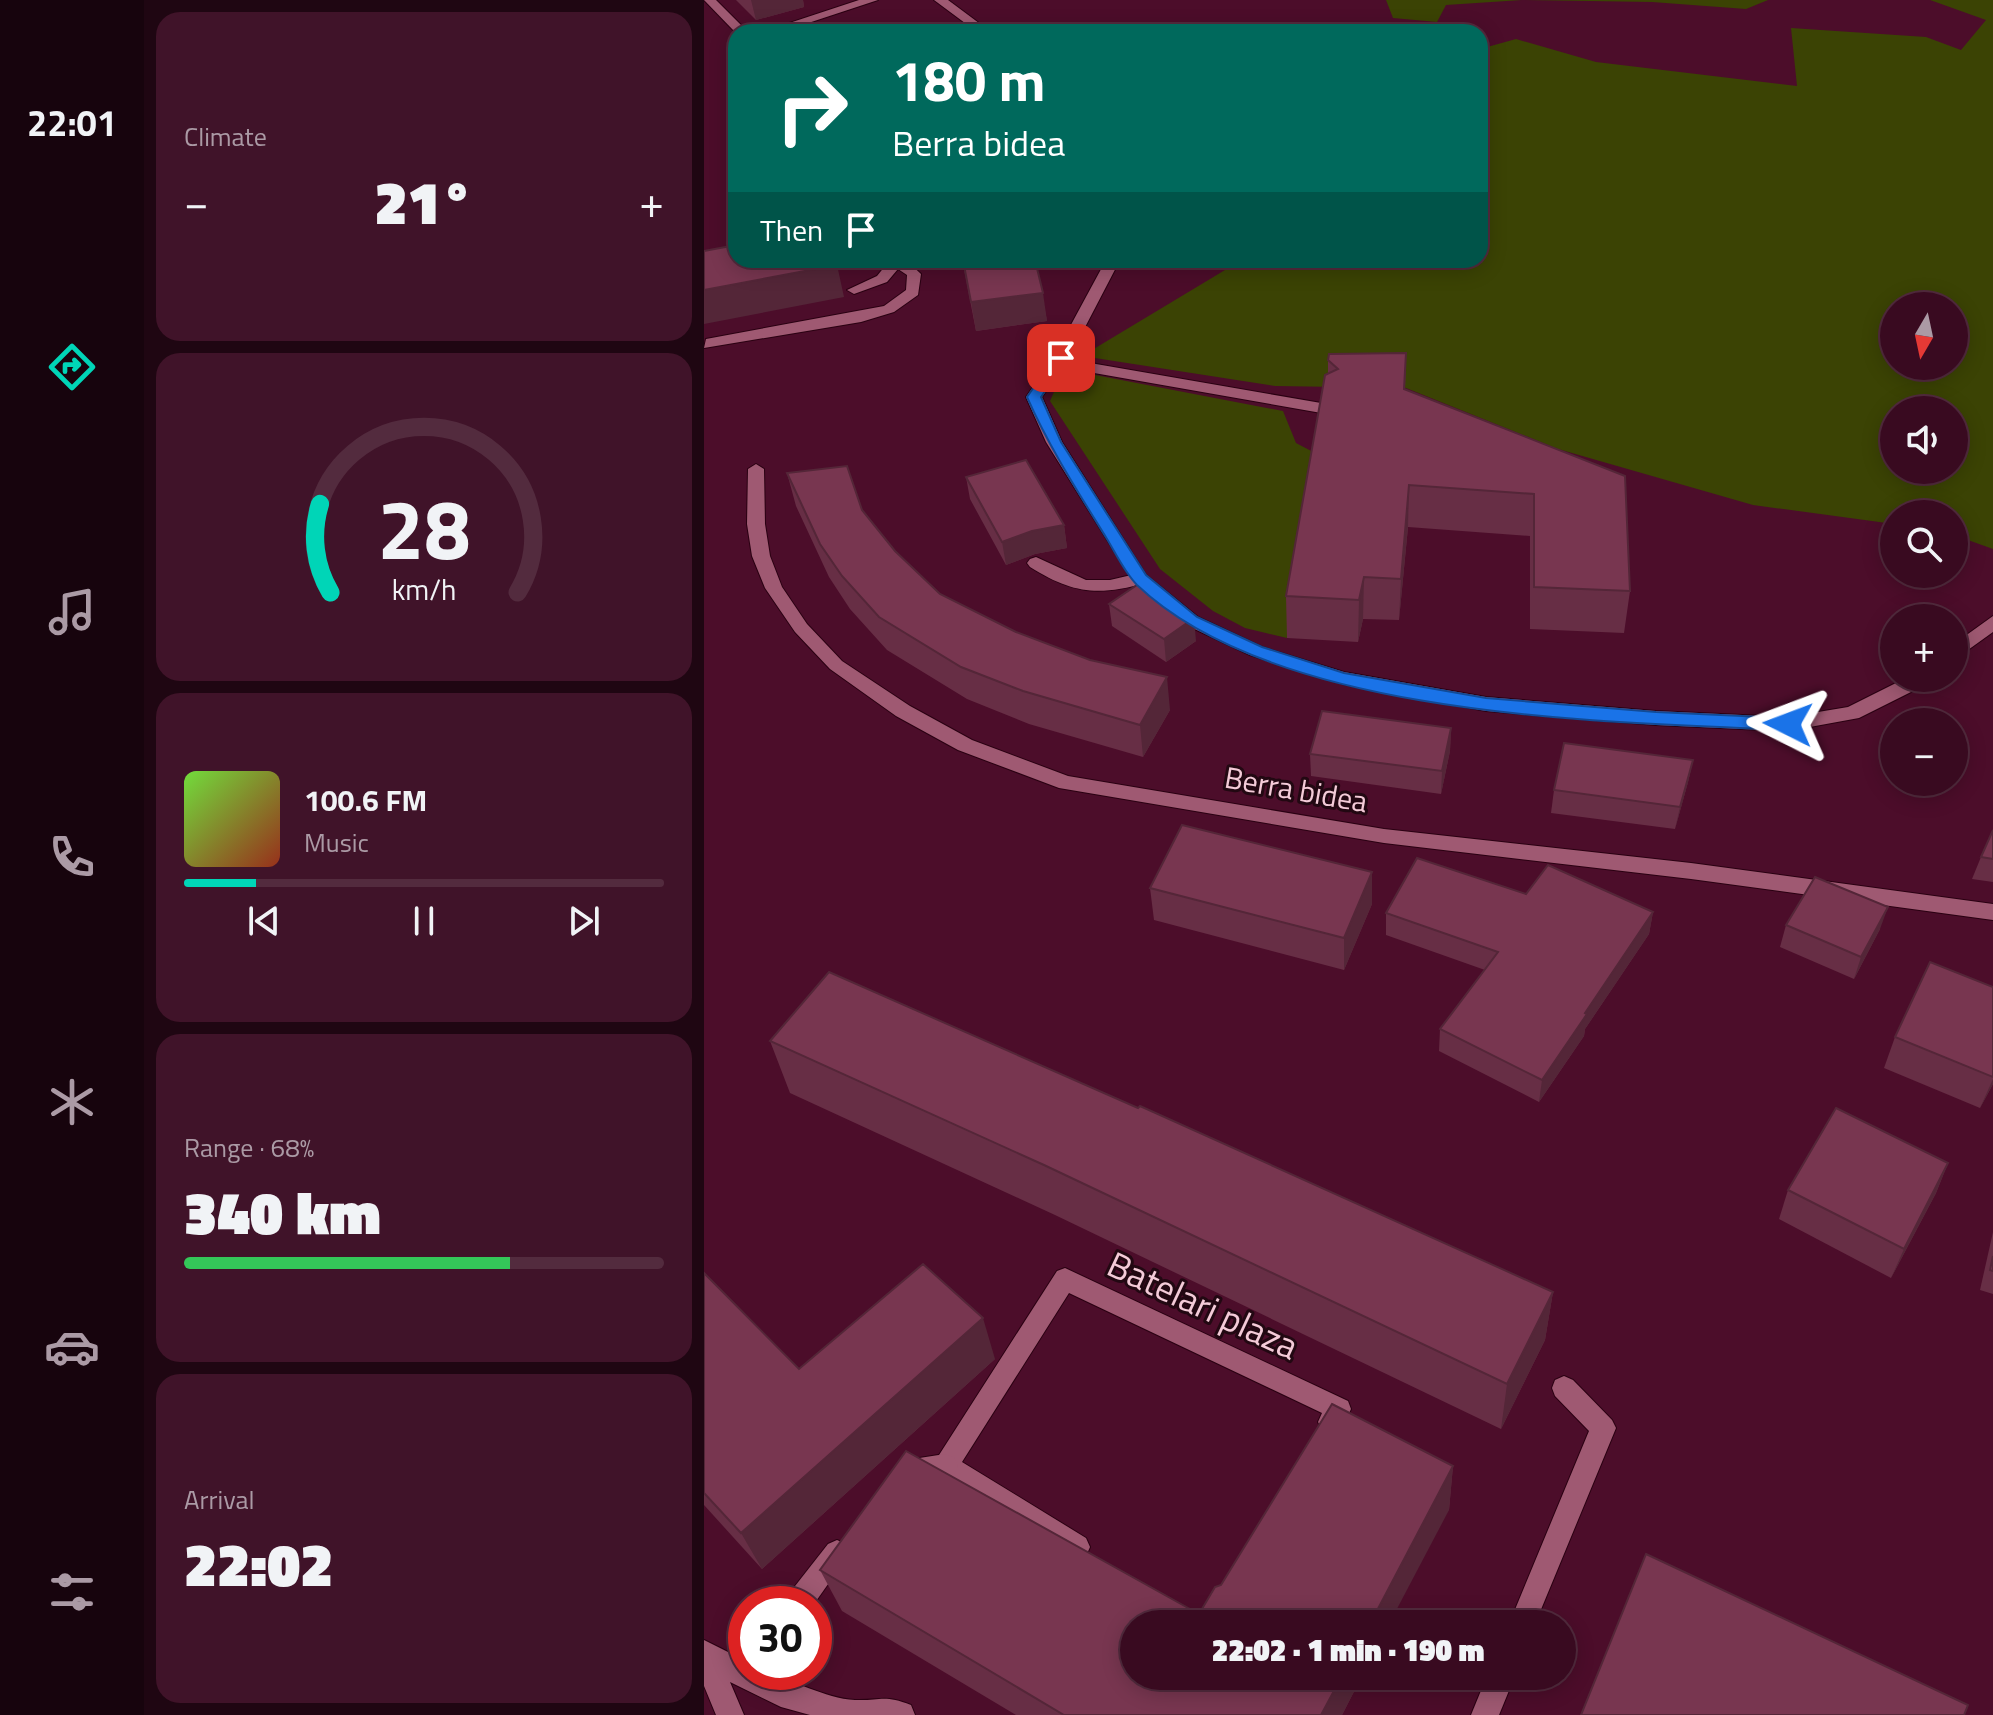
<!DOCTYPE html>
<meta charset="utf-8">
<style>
:root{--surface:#390a20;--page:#401329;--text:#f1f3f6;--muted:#ab9aa5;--line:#532b3e;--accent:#00d5b7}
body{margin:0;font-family:"Titillium Web",sans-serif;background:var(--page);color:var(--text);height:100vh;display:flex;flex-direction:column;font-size:30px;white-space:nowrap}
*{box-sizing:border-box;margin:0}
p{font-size:26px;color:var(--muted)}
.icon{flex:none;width:44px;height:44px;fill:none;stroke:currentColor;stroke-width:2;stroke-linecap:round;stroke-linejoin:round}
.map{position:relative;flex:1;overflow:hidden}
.details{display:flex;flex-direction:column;gap:12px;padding:12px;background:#1f0612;width:560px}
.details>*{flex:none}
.top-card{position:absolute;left:24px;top:24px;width:760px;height:244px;border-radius:24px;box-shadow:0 4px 20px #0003,0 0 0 2px var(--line);background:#00695c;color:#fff;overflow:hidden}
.needle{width:52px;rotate:189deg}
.buttons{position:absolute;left:1176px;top:292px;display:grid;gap:16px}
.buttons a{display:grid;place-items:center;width:88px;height:88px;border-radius:50%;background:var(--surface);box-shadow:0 4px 20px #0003,0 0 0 2px var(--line);font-size:40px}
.speed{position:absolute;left:24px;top:1586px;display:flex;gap:16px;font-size:40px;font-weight:700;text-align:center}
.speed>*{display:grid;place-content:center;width:104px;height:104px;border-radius:50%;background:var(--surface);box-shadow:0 4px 20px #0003,0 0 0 2px var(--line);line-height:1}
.speed .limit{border:12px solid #d22;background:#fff;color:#111}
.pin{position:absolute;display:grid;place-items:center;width:68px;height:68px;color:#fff;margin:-34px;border-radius:16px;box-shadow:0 4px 12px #0006}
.me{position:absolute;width:88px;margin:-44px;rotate:273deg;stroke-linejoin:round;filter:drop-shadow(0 0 6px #0008)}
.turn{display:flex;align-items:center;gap:28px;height:168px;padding:0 32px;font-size:36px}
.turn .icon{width:104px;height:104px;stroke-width:2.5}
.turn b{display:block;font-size:56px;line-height:68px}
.then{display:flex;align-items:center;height:76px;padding:0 32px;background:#0003;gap:16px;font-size:30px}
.big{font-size:60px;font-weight:800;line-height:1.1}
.details .tile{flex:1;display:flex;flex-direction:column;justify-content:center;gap:12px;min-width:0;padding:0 28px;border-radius:24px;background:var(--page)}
.details .dial{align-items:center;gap:0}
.dial svg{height:208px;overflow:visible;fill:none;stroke:var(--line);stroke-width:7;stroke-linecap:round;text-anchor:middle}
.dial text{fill:var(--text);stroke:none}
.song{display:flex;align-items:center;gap:24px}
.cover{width:96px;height:96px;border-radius:12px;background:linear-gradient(135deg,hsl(100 70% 55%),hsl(10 70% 35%))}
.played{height:8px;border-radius:4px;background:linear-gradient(90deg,var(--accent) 15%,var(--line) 15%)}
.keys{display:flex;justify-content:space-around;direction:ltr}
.heat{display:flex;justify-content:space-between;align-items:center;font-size:44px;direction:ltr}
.charge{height:12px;border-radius:6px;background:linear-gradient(90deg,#34c759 68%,var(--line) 0)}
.trip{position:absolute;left:416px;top:1610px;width:456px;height:80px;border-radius:40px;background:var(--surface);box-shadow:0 4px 20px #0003,0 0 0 2px var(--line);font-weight:800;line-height:80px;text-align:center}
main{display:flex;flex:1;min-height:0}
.dock{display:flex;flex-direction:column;width:144px;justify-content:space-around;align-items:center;background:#17040d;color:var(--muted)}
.dock .icon{width:56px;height:56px}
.dock .current{color:var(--accent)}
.dock b{font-size:36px;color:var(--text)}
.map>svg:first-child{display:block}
</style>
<main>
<nav class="dock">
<b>22:01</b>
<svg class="icon current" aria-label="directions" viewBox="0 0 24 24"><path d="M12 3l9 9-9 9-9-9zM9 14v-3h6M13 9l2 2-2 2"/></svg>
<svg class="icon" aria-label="music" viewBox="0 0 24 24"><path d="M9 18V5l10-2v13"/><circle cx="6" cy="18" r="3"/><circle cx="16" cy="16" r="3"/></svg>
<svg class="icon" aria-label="phone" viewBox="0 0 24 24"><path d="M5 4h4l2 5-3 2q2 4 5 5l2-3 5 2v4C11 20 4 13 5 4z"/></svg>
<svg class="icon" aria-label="climate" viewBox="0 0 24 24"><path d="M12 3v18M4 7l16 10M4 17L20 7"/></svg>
<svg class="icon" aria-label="car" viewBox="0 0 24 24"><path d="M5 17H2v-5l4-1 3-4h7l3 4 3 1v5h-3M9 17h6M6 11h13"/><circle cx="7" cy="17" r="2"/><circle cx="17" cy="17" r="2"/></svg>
<svg class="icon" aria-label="filters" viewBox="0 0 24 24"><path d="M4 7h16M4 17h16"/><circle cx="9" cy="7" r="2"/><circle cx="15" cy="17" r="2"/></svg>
</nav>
<section class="details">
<div class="tile"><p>Climate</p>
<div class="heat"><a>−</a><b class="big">21°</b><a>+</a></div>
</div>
<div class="tile dial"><svg viewBox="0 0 100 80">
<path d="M14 69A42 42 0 1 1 86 69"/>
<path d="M14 69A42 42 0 0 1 10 35" stroke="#00d5b7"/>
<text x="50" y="56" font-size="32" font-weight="700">28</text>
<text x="50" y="72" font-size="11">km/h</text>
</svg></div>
<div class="tile">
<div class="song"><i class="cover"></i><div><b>100.6 FM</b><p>Music</p></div></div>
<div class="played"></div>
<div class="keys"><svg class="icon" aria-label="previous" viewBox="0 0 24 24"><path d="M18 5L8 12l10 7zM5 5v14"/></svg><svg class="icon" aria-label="pause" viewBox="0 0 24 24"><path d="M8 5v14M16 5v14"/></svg><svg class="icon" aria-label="next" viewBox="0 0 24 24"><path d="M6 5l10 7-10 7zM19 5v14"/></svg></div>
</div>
<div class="tile"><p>Range · 68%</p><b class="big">340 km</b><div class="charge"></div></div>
<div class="tile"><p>Arrival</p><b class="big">22:02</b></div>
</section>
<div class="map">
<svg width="1289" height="1715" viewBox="0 0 1289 1715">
<rect width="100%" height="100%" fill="#4c0d2a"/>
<g fill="#3b4304" fill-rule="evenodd">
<path d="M682,0H1064L1042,9L948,2L818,0L742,5L733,22L689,18Z"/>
<path d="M1226,0H1289V549L1250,535V514H1190V524L1049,505L854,449L702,388L571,386L378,356L521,270V260H776V49L812,39L892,62L1093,86L1087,28L1222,37L1257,50L1282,20ZM1190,306H1250V366H1190ZM1190,410H1250V470H1190Z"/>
<path d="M360,369L579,411L592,443L615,455L583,638L541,628L509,611L456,569L346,401Z"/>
</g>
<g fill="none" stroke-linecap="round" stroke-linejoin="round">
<g stroke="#2a0012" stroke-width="2">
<g id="service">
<path d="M186,260H202L217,274L214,295L190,312L157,322L0,348L2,339L180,306L202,290L203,275L194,269L183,282L150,294L143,290L173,276Z"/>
<path d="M357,353L392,364L623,404L631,409L623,414L390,373L351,361V355Z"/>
<path d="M332,557L382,580H406L436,573L445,579L442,583C394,596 369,594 326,567L323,563L326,559Z"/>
</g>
</g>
<g stroke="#2a0012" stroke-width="2">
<path id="pedestrian" d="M361,1268L644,1401L647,1409C642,1420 639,1429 627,1434L618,1430L614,1422L618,1413L365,1293L258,1462L382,1538L386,1547L382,1556L373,1560L364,1556L232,1475L228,1466L353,1271Z"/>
</g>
<g stroke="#2a0012" stroke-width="2">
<g id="minor">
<path d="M0,0H12L44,32L32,33Z"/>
<path d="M155,0H174L77,32H58Z"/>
<path d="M230,0H244L287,32H273Z"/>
<path d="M402,260H416L365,358L338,397L358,442L442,575L494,617L558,647L640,672L782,697L952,711L1084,717L1144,707L1202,678H1227L1225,683L1155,718L1084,731L952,725L782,711L639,684L546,655L482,625L430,583L342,442L322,397L349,358Z"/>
<path d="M52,464L60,469L61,524L66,556L78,587L103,624L138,661L206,706L268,740L364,776L680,829L987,863L1289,904V920L987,879L680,843L355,788L254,750L192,716L126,669L91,632L61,588L48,556L43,524L44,469Z"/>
<path d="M1289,616V632L1250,660V644Z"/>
<path d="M860,1376L869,1380L908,1420L912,1428L831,1624H805L885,1431L851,1396L848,1388L851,1380Z"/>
<path d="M241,1454L250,1457L254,1466L250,1475L205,1482L196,1479L192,1470L196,1461Z"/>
<path d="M133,1540L142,1544L146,1553L110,1604H80L84,1595L124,1544Z"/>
<path d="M783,1676H811L795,1715H767Z"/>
</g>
</g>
<g stroke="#2a0012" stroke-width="2">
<path id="secondary" d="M0,1640L42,1661V1672C80,1672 115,1698 151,1700C177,1701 179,1694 207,1705L211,1715H106L77,1707L26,1682L40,1715H12L0,1686Z"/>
</g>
<use href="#service" fill="#9f5972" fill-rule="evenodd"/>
<use href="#pedestrian" fill="#9f5972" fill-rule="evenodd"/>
<use href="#minor" fill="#9f5972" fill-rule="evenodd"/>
<use href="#secondary" fill="#9f5972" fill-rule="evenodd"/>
</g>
<g fill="#672e45">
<path d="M32,0H99L100,7L52,20Z"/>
<path d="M249,260H348V263L332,264L343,321L272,331L260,269H251Z"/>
<path d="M702,353L701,390L921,476L926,591L920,633L826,629V536L704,527L695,620L659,619L654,642L583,638L582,596L624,374V360Z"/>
<path d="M83,473L158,510L191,551L236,594L466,710L439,757L325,724L263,699L183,650L146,609L125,577L92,506Z"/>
<path d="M262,477L360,525L363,548L331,554L302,565L266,499Z"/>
<path d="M405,604L492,641L462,662L408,626Z"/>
<path d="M747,728L746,751L737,794L607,776L606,754Z"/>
<path d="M989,760L984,782L971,829L847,813L850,790Z"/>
<path d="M1289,830V882L1268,879L1277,857Z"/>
<path d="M668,872V904L640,970L450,920L446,888Z"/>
<path d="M822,894L949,912L945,934L881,1029L880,1036L835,1102L735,1051L736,1029L781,970L682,935V913Z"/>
<path d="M1082,925L1176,929L1150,979L1076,947Z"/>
<path d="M1289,987V1084L1276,1108L1180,1068L1191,1037Z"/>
<path d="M66,1041L434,1108L849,1292L841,1340L797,1429L351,1215L86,1093Z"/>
<path d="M1244,1163L1232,1193L1187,1278L1075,1219L1084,1190Z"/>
<path d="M1289,1232V1294L1276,1290Z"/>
<path d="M0,1273L95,1369L291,1359L58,1569L0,1505Z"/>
<path d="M749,1466L745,1510L430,1676H658L638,1715H312L138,1611L116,1570L495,1614L517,1585Z"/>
</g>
<g fill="#542638">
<path d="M47,0H99L100,7L52,20Z"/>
<path d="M133,265L140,297L0,324V290Z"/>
<path d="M339,293L343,321L272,331L267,302Z"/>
<path d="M705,485L704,527L695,620L697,579Z"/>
<path d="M360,525L363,548L331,554L302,565L298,542L328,531Z"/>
<path d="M660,577L659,619L654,642L655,600Z"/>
<path d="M490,618L492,641L462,662L460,639Z"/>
<path d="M463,677L466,710L439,757L436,725Z"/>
<path d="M747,728L746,751L737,794L738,771Z"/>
<path d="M989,760L984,782L971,829L976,807Z"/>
<path d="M668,872V904L640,970V938Z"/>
<path d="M1184,907L1176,929L1150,979L1157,957Z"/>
<path d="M949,912L945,934L881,1029L880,1036L835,1102L838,1080L881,1013Z"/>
<path d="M1289,1079V1084L1276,1108Z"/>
<path d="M1244,1163L1232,1193L1187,1278L1200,1249Z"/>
<path d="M849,1292L841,1340L797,1429L803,1384Z"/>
<path d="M279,1318L291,1359L58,1569L37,1533Z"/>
<path d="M749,1466L745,1510L685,1624H666Z"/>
<path d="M638,1676H658L638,1715H617Z"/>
</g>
<g fill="#783650" stroke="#542638" stroke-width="2">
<path d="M32,245V260H131L133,265L0,290V251Z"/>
<path d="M259,260H331L339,293L267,302Z"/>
<path d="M702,353L700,389L921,476L926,591L830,587V494L705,485L697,579L660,577L655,600L582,596L621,375L634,369L624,360L625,354Z"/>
<path d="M322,460L360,525L328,531L298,542L262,477Z"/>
<path d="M143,466L158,510L191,551L236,594L312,632L386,660L463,677L436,725L319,691L257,667L175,617L138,576L116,544L83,473Z"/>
<path d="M436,583L490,618L460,639L405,604Z"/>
<path d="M618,711L747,728L738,771L606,754Z"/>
<path d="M860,743L989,760L976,807L850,790Z"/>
<path d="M478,825L668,872L640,938L446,888Z"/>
<path d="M1289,830V859L1277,857Z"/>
<path d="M713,858L822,894L844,865L949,912L881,1013L883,1014L838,1080L736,1029L794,952L682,913Z"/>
<path d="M1111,877L1184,907L1157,957L1082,925Z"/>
<path d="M1226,962L1289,987V1077L1191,1037Z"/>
<path d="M125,972L434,1108L436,1106L849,1292L803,1384L340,1165L66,1041Z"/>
<path d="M1132,1108L1244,1163L1200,1249L1084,1190Z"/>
<path d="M1289,1256V1271L1286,1270Z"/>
<path d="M219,1264L279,1318L37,1533L0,1493V1273L95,1369Z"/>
<path d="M628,1404L749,1466L666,1624H430V1676H638L617,1715H360L116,1570L202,1451L495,1614L511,1587L517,1585Z"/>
<path d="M942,1554L1264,1705L1260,1715H877Z"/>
</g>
<path fill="#1a73e8" stroke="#114b97" stroke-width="2" d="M357,354L364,358L337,397L357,442L442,575L493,617L558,647L640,673L782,698L952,712L1084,718L1093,724L1084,730C898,722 573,718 433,585C421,573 412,554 403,539C374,492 345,447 323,397L352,355Z"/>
<g text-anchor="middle" stroke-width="6" stroke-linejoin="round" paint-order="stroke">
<g font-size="30" fill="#f4cbd8" stroke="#220812">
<text transform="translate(592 790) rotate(10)" y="10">Berra bidea</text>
</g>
<g font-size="36" fill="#f4cbd8" stroke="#220812">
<text transform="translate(499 1305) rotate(25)" y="13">Batelari plaza</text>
</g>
</g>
</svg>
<div class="buttons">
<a><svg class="needle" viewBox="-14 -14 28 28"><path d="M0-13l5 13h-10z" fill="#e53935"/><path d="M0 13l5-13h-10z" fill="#ab9aa5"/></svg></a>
<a><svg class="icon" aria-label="sound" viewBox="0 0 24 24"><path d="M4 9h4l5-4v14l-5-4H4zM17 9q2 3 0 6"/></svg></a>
<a><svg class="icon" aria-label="search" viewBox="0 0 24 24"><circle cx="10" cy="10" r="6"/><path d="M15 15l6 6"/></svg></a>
<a>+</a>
<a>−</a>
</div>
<div class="speed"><div class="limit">30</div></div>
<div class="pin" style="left:357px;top:358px;background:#d93025"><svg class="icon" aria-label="arrive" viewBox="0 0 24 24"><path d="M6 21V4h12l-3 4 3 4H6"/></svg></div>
<svg class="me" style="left:1084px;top:724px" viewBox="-20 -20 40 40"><path d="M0-17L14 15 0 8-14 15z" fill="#1a73e8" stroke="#fff" stroke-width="4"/></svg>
<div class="trip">22:02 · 1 min · 190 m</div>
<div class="top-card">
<div class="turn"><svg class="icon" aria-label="right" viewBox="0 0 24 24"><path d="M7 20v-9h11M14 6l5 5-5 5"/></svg><div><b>180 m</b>Berra bidea</div></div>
<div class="then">Then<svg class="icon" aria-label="arrive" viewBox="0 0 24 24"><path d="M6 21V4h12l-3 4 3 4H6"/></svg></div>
</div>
</div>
</main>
